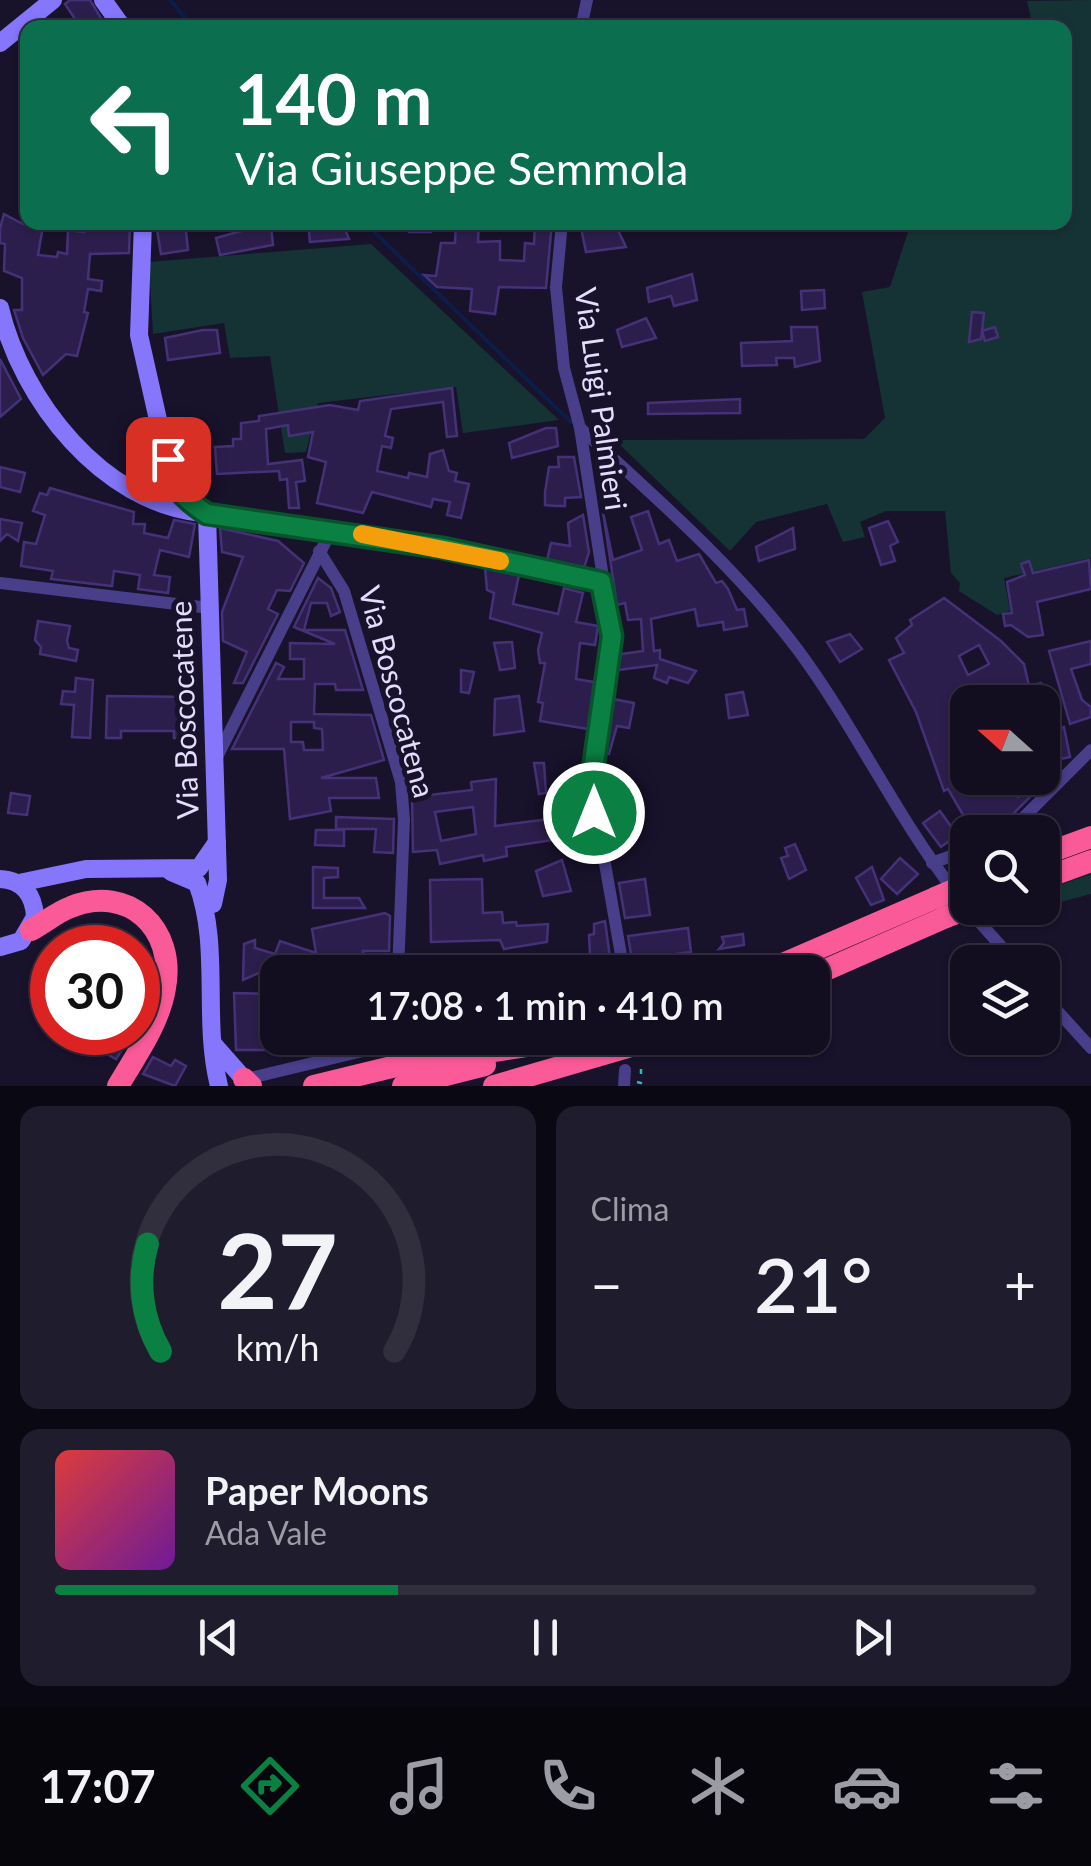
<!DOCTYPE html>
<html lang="it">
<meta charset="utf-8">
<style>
:root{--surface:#120e20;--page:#1f1c2d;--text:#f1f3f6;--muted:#9c9ca5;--line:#312e3e;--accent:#0b8043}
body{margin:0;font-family:Lato,sans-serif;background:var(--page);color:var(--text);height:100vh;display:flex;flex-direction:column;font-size:38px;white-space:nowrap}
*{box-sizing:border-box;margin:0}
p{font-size:32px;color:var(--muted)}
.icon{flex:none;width:55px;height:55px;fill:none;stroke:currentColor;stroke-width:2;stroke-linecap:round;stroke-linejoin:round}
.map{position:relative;height:1086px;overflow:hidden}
.panel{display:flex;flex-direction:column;gap:20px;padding:20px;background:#0a0812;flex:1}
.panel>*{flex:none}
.guide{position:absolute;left:20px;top:20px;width:1052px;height:210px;border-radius:20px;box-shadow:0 2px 8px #0004,0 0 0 2px var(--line);background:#0b6e4f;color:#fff;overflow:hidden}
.needle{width:65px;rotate:291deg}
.buttons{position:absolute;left:950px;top:685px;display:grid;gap:20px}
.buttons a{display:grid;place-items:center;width:110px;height:110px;border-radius:20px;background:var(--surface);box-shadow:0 2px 8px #0004,0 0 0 2px var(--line);font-size:50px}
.speed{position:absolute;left:30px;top:925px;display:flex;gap:20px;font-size:50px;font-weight:700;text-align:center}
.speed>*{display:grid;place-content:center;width:130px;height:130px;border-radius:50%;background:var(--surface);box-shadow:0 2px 8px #0004,0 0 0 2px var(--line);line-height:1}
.speed .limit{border:15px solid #d22;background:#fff;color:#111}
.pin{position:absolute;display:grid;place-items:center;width:85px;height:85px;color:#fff;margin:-42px;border-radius:20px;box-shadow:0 5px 15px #0006}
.me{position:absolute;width:110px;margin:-55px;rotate:0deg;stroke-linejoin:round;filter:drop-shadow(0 0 8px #0008)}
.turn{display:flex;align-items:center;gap:35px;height:210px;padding:0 50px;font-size:45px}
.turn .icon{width:130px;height:130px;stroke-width:2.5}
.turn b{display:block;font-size:70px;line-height:85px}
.big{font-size:75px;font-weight:600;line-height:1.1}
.panel .tile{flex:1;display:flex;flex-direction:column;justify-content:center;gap:15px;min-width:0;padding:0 35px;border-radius:20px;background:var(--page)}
.panel .dial{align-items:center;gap:0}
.dial svg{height:260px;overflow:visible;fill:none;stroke:var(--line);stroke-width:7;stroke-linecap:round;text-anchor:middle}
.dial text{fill:var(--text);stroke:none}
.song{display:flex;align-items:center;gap:30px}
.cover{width:120px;height:120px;border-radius:15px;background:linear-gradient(135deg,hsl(0 70% 55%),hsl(280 70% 35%))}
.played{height:10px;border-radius:5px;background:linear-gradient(90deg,var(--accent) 35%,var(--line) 35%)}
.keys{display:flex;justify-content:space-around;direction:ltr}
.heat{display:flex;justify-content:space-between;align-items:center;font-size:55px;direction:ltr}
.panel .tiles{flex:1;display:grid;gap:20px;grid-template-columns:1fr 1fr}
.tile:last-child{grid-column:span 2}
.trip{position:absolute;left:260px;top:955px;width:570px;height:100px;border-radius:20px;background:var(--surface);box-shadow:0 2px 8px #0004,0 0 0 2px var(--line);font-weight:600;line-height:100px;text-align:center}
.tabs{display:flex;height:160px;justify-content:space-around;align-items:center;background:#07060d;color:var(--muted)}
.tabs .icon{width:70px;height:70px}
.tabs .current{color:var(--accent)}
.tabs b{font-size:45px;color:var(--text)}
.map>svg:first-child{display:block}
</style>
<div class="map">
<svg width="1091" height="1086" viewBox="0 0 1091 1086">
<rect width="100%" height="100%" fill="#18122b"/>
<g fill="#153335">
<path d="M1091,0V558L1004,578L1010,611L997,615L959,591L960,583L951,573L945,511H886L860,522L865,537L843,542L827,504L756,522L730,551L615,440L864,439L885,418L862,292L890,287L911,223L1065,222V28L1033,27L1027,1Z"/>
<path d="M371,244L559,420L463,433L456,387L318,403L306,452L285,453L270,356L230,358L224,323L153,334L149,262Z"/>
<path d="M1091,874V894L1007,916L998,908H1042L1043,891Z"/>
</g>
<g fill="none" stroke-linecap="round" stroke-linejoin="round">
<g stroke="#0c1d4a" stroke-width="4">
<path d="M170,0L194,28"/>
<path d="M364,222L571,422"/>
</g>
</g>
<g fill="#2c1e4c" stroke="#453177" stroke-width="2.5" fill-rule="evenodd">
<path d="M70,0H90L107,28H81L65,4Z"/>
<path d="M4,214L23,224L43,226L38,255L57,257L58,252L67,254L68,230L84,232L85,222H130L129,253L90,254L88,279L102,281L101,291L88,289L84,312L88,313L77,356L66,354L43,375L23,338L14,310H22V278L4,271L5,244L0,243V228Z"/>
<path d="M185,222L188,250L161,254L157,230L164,229V224Z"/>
<path d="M244,222L271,226L273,245L220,255L216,238L245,230Z"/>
<path d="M342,222L349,239L310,242L308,223Z"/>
<rect x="409" y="222" width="22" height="10"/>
<path d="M456,222H479L478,242L500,241V260L524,261L525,243L534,244L535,222H552L546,288L499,287L495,314L470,311L472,289L437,287L424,275L436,276L441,243H455Z"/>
<path d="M614,222L626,247L586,252L581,228Z"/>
<path d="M692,274L697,300L674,306L671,296L649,302L647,288Z"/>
<path d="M824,290L825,308L802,310L801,291Z"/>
<path d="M972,312L984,313L982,331L995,327L998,337L985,341L982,331L981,339L969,342Z"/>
<path d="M646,318L656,338L622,347L617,330Z"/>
<path d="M791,327H817L820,361L795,367L794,358H776L777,365L742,366L741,343L792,341Z"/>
<path d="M203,330H217L220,353L168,360L165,338Z"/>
<path d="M0,359L21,399L0,417Z"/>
<path d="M452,388L457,436L447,437L443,402L391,409L385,436L393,438L391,448L382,446L377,471L408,478L409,473L427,477L430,454L443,450L449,471L457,473L455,481L469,484L461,518L447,515L450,502L433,499L431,507L372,492L363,513L317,503L326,462L308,457L313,432L289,436L288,425L266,429L268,464L302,460L305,481L296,482L299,508H289L287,479L280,480L279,471L217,474L215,447L233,446V439H241V423L259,421V416L330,405L358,410L360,401Z"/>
<path d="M740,399V413L648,414V403Z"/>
<path d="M546,428H556L558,446L512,458L509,443Z"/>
<path d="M558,457H574L581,497L565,498V506H555L545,505V492L549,467H559Z"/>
<path d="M0,467L25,473L20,492L0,487Z"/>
<path d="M50,488L134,512L133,524H145L144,533L168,538L174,520L195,524L189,557L160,550L154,575L170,577L168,593L138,589L140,575L114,571L112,586L51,579L53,571L21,566L24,542L36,544L45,515L33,511L40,493L47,495Z"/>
<path d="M648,511L659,544L669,540L677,561L699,554L716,583L722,581L728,589L737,610L744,609L747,626L724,630L723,622L698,626L695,609L651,619L654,651L660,650V659L696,671L688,683L669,677L667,683L654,678L657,665L618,670L621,654L643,651L641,619L628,620L625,603L617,605L603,512L613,560L642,550L631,517Z"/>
<path d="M583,515L589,552L584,568L547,560L551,543L570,546L568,523Z"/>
<path d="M0,519L22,523L18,541L7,534L0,541Z"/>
<path d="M888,521L898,542L890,546L895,561L881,565L869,528Z"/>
<path d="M220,528L278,541L304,563L290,591L277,590L268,609L278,614L243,683H234L247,652L223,641L222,612L243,557L222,552Z"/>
<path d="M793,528L795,549L759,561L756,547Z"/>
<path d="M1089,560L1091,589L1037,602L1043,635L1028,637L1011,625L1005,626L1003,614L1012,613L1007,582L1025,575L1021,564L1029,561L1033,573Z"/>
<path d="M485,567L519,575L513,604L558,614L564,588L583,593L576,622L598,626L595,645L580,643L576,679L594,682L588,729L540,721L543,703L538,702L545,663H540L538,650L542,633L490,618L494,593L487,590Z"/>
<path d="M318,578L331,588L340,612L331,616L327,603H311L304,630H345L363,690H336L335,684H315L314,714L371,715L384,760L321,778H376L379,798H329L331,811L290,819L284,749H232L276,663L284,667L278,679H304V659H290V643L335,644L294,627ZM291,722H314V728L322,729L323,750H304L303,742H291Z"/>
<path d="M944,598L1001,641L1024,664L1029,686L1041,683L1045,702H989L986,685L968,695V778H1015L1008,784L1018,797L1032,787L1035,792L1013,814L995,824L990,832H973L948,789L944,791L916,712L889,660L904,653L896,638L912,625L910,620ZM979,645L989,664L968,675L959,656Z"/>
<path d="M38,621L70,626L67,641L69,648L78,650L76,661L40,654L41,647L35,640Z"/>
<path d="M850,634L862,649L840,662L827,642Z"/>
<path d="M1091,641V664L1071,669L1082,700L1091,707V717L1070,724L1049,651Z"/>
<path d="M512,642L515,668L500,670L494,643Z"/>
<path d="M461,670L474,672L469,693L461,692Z"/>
<path d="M76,678L93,680L90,738L72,737L74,705L61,704L63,691L75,692Z"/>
<path d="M743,692L748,715L729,718L726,695Z"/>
<path d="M107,696L194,697V739L174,738V731H121V738H106Z"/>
<path d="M519,696L524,731L494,735L495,699Z"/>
<path d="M613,699L634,703L629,728L617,726L609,754L605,753Z"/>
<path d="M1042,705L1052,730L1064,727L1070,757L1042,763Z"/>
<path d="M534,763H544L546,793L539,794Z"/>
<path d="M496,779L495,826L557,818L563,820L566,838L506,847L507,856L484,861L483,855L440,864L437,850L413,852L412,797L472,790L471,782ZM473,807L476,834L441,841L435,812Z"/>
<path d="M11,793L30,796L27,815L8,813Z"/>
<path d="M940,811L957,835L941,847L923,823Z"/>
<path d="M336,817L394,819L393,853L374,852L376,829H336Z"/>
<path d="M316,830H344V846L315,845Z"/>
<path d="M795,844L806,870L789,879L781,858L788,856L785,848Z"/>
<path d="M900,858L918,874L897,894L881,879Z"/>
<path d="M562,860L571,891L543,896L536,871Z"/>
<path d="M313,867L338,868V877L324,878V898H359L365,908H313Z"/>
<path d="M872,867L884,900L871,905L856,878Z"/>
<path d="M482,879L483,913L502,912L503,923L516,922L517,926L548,924L547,942L504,949L500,940L431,942L430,880Z"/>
<path d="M645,879L650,915L625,918L619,883Z"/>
<path d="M385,913L390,916L389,951H363L364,959L313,971L278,972V982L267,979L270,968L243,980L244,944L255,940V948L275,954L280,941L316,953L312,929Z"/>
<path d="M605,921L612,972H591L589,935L594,934V924Z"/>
<path d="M688,928L691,952L632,960L628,936Z"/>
<path d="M743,934L744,945L719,949L724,943L722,937Z"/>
<path d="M491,961L515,964L514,972H490Z"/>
<path d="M234,993L278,994V1038H320V1041L283,1050H236Z"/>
<path d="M105,1032L127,1042L116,1059L96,1048Z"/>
<path d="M153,1057L171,1066L175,1060L186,1066L175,1086L143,1074Z"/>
</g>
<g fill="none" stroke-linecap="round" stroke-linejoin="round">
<path stroke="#34b7bb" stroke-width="2.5" stroke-dasharray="5 8" stroke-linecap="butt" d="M637,1082L641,1083V1062"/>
<g stroke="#483e89" stroke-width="12">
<path d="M581,28L587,0"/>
<path d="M562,222L556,287L564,368L580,428L612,636L591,784L624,972"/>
<path d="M580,428C657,499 735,566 798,650C855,727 896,816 955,892"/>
<path d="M207,514L443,548L601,582"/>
<path d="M319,551L344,591L401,782L404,820L398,972"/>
<path d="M0,583L210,608"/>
<path d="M216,759L332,529"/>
<path d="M1000,832L1019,822L1091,750"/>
<path d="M932,863L968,850"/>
<path d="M967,908L1015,962"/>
<path d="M1042,994L1091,1048"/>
<path d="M246,1079L367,1050L384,1038"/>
<path d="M624,1086L625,1070"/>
</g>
<g stroke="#8576fc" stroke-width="18">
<path d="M103,0L123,28"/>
<path d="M0,43L53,0"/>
<path d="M143,222L139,335L172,482L182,496L207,514"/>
<path d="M0,308C22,400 102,503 202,513"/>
<path d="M207,514L218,880L213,904"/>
<path d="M171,872L197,883C221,946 202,1019 219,1086"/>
<path d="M0,879C23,880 34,895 35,917L21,941L0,947"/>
<path d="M19,883L86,869L199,868L217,842"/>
<path d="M214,1045L244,1079"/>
</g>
<g stroke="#fb5a99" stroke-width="22">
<path d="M1042,855L1091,837"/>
<path d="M1042,879L1091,861"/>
<path d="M31,930C44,923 57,912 71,907C129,884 176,929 165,988C159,1024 136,1055 118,1086"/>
<path d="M764,972L935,898"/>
<path d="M812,976L946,917"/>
<path d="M244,1079L251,1086"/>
<path d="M314,1086L396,1066L579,1038"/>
<path d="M403,1086L485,1065"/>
<path d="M494,1086L659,1038"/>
</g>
<path stroke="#34b7bb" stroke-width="2.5" stroke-dasharray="5 8" stroke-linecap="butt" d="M637,1038L641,1058"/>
<g stroke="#fb5a99" stroke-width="22">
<path d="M935,898L968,884"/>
<path d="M946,917L970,908"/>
</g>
</g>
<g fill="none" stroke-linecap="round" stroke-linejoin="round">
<g stroke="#07532c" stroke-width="25">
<path id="route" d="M168,459C173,488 183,498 207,514L443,548L601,582L612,636L591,784L594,813"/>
</g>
<use href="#route" stroke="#0b8043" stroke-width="18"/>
<path stroke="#f59e0b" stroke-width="18" d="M362,534L500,561"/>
</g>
<g text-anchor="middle" stroke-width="10" stroke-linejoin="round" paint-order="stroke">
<g font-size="30" fill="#e4ddfe" stroke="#18122b">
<text transform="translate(600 399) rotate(82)" y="10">Via Luigi Palmieri</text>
<text transform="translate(396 692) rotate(75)" y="10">Via Boscocatena</text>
<text transform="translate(185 710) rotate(-92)" y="10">Via Boscocatene</text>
</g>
</g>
</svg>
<div class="buttons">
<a><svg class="needle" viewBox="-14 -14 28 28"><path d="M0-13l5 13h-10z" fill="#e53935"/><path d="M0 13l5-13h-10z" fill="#9c9ca5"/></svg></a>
<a><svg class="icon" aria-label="search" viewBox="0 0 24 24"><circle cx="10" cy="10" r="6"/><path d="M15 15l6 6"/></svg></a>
<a><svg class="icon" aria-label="layers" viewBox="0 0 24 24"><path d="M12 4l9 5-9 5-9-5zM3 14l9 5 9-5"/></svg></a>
</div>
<div class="speed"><div class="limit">30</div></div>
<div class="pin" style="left:168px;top:459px;background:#d93025"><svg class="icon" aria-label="arrive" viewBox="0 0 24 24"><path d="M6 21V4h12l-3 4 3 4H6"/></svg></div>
<svg class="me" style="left:594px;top:813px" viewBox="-20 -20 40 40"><circle r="17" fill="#0b8043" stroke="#fff" stroke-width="3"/><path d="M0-11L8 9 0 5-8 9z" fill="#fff"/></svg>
<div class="trip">17:08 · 1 min · 410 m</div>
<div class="guide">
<div class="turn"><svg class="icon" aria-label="left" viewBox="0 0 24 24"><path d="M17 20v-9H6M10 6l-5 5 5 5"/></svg><div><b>140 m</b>Via Giuseppe Semmola</div></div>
</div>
</div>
<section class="panel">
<div class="tiles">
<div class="tile dial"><svg viewBox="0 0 100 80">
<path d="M14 69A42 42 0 1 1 86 69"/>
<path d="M14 69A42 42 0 0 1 10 36" stroke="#0b8043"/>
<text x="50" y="56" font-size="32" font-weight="700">27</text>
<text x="50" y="72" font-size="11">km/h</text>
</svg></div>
<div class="tile"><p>Clima</p>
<div class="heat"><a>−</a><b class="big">21°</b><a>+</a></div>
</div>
<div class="tile">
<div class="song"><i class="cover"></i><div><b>Paper Moons</b><p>Ada Vale</p></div></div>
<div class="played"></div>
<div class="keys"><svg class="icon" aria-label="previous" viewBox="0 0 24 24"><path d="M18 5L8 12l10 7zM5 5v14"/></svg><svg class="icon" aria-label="pause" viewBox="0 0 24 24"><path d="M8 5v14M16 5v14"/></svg><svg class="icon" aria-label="next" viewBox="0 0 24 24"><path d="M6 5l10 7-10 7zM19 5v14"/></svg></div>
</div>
</div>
</section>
<nav class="tabs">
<b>17:07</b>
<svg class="icon current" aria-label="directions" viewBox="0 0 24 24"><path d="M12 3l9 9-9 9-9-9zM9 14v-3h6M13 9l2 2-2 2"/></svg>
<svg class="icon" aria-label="music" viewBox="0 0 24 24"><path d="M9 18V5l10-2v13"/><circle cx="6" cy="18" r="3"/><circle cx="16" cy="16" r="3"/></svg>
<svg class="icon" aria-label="phone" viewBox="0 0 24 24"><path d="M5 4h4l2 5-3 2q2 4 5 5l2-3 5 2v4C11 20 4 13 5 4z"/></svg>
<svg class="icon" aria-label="climate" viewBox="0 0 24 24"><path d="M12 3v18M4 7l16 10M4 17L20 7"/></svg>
<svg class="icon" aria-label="car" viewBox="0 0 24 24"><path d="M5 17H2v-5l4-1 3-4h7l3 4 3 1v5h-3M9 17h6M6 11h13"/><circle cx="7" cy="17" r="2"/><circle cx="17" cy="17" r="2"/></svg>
<svg class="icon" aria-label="filters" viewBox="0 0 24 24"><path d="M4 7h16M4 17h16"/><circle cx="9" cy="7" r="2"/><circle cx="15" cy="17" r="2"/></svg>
</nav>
